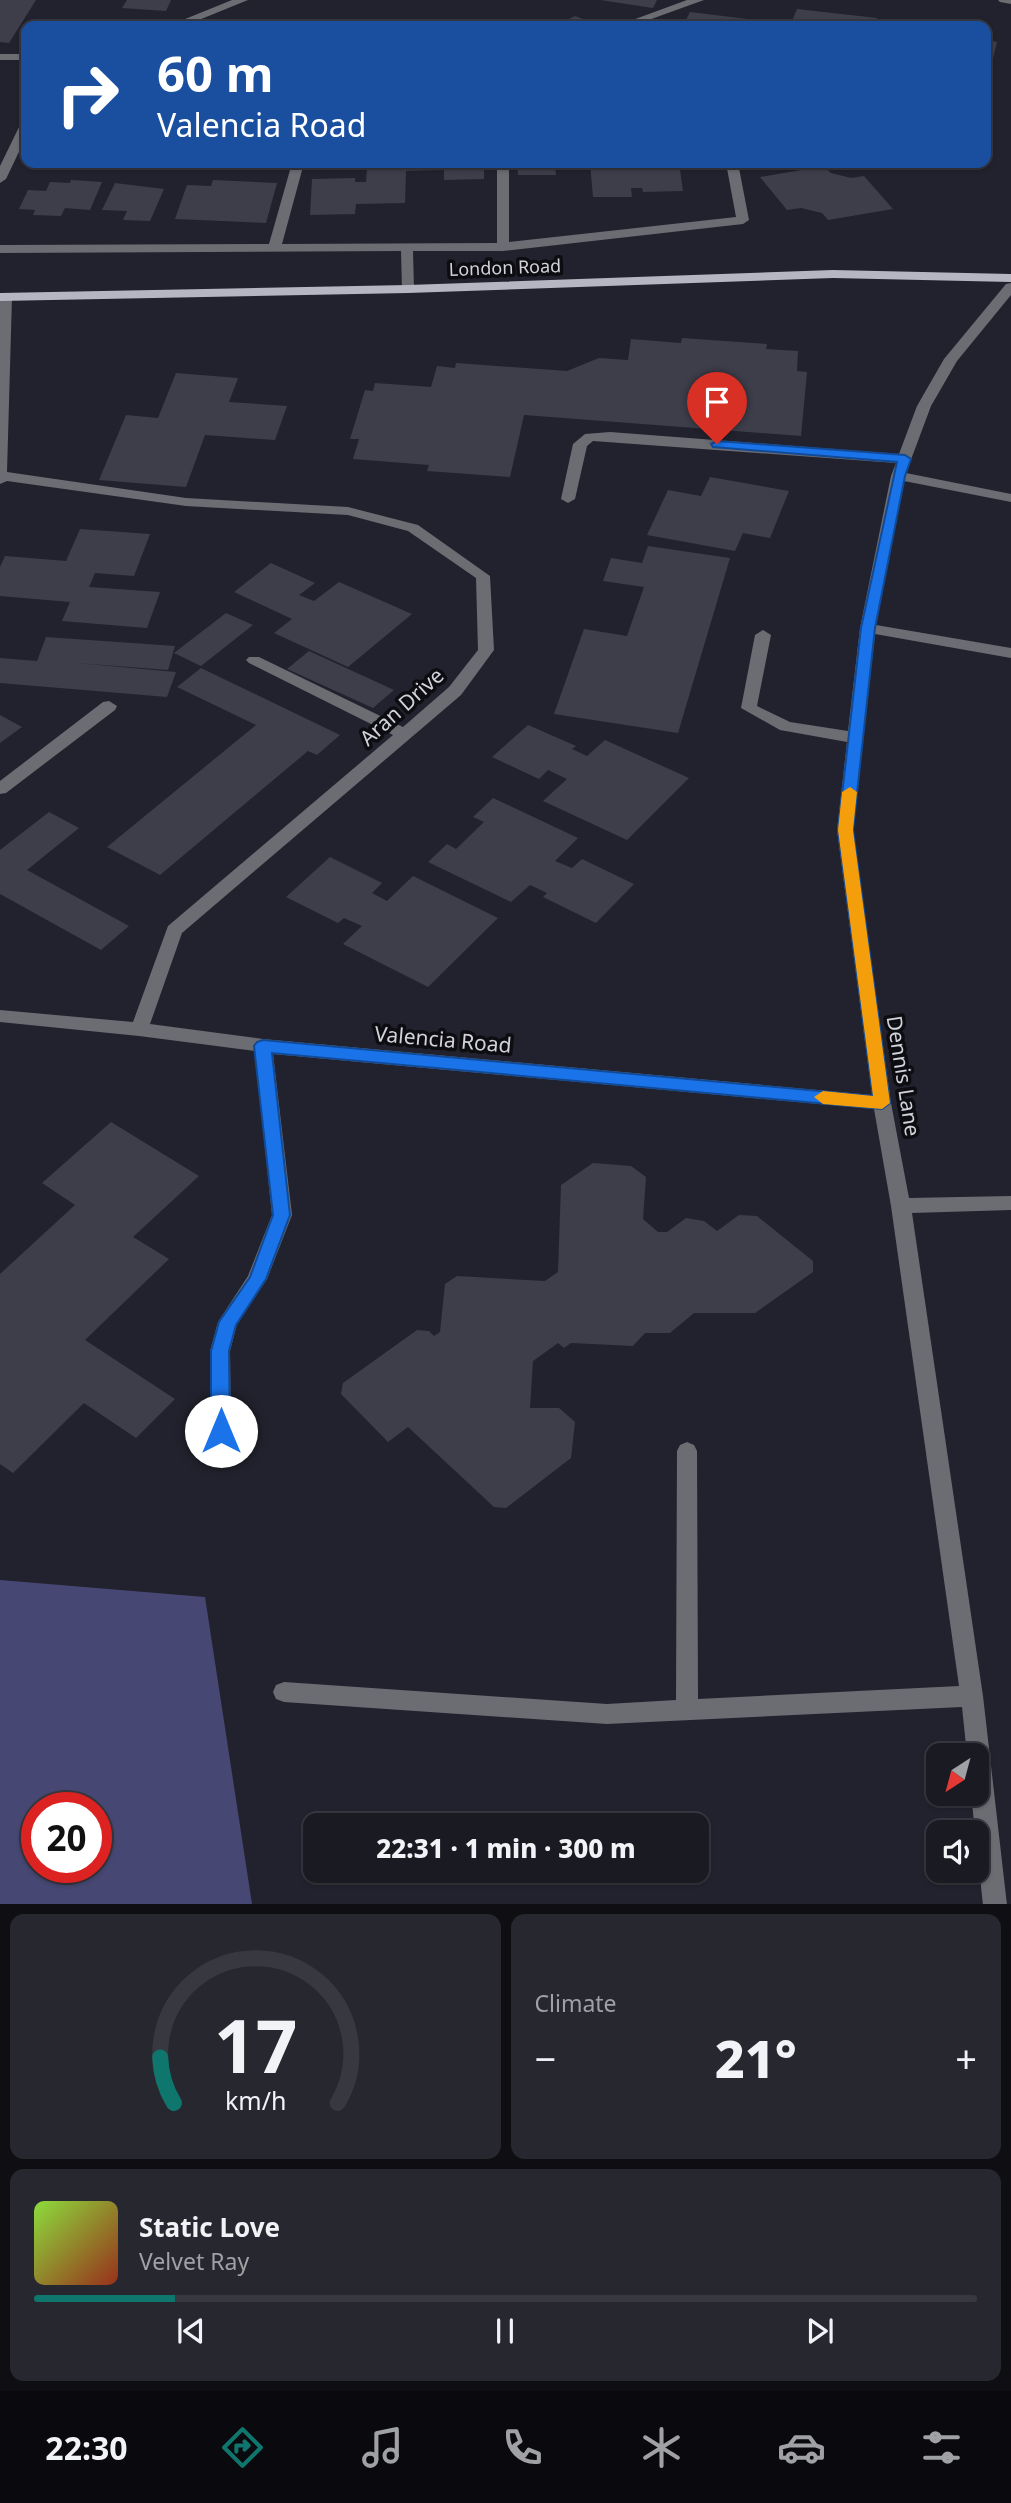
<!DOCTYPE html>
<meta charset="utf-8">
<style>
:root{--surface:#1a1a22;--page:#27272f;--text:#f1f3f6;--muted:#9fa1a5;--line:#383840;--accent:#0f766e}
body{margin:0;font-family:"Noto Sans",sans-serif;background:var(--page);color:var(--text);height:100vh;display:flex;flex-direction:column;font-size:26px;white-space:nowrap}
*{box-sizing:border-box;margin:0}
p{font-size:23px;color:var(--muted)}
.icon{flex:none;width:38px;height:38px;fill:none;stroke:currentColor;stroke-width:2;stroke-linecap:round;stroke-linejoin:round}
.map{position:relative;height:1904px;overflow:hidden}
.drawer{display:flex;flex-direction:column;gap:10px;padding:10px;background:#0e0e13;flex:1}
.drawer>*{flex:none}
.guide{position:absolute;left:21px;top:21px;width:970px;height:147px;border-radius:14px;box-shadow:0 2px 5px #0004,0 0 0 2px var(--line);background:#1a4fa0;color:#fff;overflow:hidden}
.needle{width:46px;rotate:216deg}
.fabs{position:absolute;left:926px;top:1743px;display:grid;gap:14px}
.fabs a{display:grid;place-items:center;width:63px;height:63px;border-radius:14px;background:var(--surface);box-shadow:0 2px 5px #0004,0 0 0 2px var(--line);font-size:35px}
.speed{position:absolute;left:21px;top:1792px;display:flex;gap:14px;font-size:35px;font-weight:700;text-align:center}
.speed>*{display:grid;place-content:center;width:91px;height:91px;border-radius:50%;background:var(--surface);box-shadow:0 2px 5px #0004,0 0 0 2px var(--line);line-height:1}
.speed .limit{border:10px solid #d22;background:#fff;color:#111}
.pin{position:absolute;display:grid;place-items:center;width:60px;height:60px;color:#fff;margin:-72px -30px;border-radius:50% 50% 50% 0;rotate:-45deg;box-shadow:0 0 7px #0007}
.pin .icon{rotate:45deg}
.me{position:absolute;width:77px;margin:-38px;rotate:0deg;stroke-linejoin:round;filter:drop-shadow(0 0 5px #0008)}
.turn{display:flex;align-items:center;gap:24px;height:147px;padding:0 21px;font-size:32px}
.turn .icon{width:91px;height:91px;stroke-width:2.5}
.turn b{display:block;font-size:49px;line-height:60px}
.big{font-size:52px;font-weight:800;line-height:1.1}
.drawer .widget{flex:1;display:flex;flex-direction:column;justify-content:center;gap:10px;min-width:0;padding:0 24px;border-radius:14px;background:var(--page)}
.drawer .dial{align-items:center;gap:0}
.dial svg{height:182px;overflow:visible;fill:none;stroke:var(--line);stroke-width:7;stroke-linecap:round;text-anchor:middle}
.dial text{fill:var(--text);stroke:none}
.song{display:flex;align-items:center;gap:21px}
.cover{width:84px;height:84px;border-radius:10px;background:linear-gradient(135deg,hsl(90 70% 55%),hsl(10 70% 35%))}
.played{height:7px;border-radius:4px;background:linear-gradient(90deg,var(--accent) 15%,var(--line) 15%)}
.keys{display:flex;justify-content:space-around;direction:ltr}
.heat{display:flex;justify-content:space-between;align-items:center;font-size:38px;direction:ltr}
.drawer .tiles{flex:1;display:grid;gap:10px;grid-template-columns:1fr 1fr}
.widget:last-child{grid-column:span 2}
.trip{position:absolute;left:303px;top:1813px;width:406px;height:70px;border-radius:14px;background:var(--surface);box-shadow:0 2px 5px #0004,0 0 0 2px var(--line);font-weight:800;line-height:70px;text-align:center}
.dock{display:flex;height:112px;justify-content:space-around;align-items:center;background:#0a0a0e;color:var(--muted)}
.dock .icon{width:49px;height:49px}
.dock .on{color:var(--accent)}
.dock b{font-size:32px;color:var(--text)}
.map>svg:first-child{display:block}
</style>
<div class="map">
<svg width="1011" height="1905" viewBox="0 0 1011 1905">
<rect width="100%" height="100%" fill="#22222e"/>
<path fill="#464772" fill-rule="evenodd" d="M0,1580L205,1597L252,1904H0ZM37,1808H96V1867H37Z"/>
<g fill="#3d3e4a">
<path d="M0,0H36L9,43L0,42Z"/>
<path d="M127,0H171L166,11L122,8Z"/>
<path d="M600,0H657L653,8Z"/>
<path d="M797,9L877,18L874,26H790Z"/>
<path d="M690,12L772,22L770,26H683Z"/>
<path d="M575,16L602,26L557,25Z"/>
<path d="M247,21L286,24V26H245Z"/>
<path d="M985,40L997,42L986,87L985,86Z"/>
<path d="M395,163H484V179L444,180V170L406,171L405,203L356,204L355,214L310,215L312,179L355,178V182H366L367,169H395Z"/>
<path d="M517,163H562V165H555L556,175H518Z"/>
<path d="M590,163H679L683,191L643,192L642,188H631L632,197H593Z"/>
<path d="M824,166L831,173L851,178L864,176L893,209L828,220L822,213L801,208L787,210L760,177Z"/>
<path d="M71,180L102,182L90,210L65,208L61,216L33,215L35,210L19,209L28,190L46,191L50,182L70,183Z"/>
<path d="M213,180L277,183L266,223L175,219L187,185L211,186Z"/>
<path d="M115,183L164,189L150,221L123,220L127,211L102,210Z"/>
<path d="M682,338L767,344L766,349L798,351L797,371L807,372L801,436L524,415L510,477L427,471L429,465L353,459L359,439H350L365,390L373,391L375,383L431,387L437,366L455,368L456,363L567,371L599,358L628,360L631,339L681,343Z"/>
<path d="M176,373L238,378L229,402L287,406L275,440L205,435L186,487L99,480L126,415L158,418Z"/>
<path d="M710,477L789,491L770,538L743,533L735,551L647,535L668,490L701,496Z"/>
<path d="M80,529L150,534L134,576L95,573L89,587L160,592L147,628L62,621L70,602L0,596V567L5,556L66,561Z"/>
<path d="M648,546L730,558L678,733L554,714L584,629L627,636L644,587L603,581L611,558L642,563Z"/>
<path d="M271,563L315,583L299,595L314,601L339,582L412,614L348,667L274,633L292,619L234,592Z"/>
<path d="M226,613L253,625L201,666L174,653Z"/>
<path d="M46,637L175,646L168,670L77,663L176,672L167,697L0,683V658L37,661Z"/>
<path d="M309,651L394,690L373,708L287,669Z"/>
<path d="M201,668L340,735L317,755L308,751L160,875L107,847L256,725L177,687Z"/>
<path d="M0,715L22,727L0,743Z"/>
<path d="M528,725L576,746L572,749L587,756L605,740L689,778L627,840L543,801L567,779L548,770L539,779L492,757Z"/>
<path d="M493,798L578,838L555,861L572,868L582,859L634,884L596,923L543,897L547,893L530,885L511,902L428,862L447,844L456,849L484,822L473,817Z"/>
<path d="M49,812L79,828L27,870L129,926L101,950L0,894V850Z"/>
<path d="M330,857L382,883L372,893L387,901L413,876L498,918L428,987L343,944L362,926L344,918L338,923L286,897Z"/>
<path d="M111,1122L199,1176L133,1237L169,1259L85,1340L175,1399L136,1438L84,1403L13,1473L0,1464V1274L75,1205L42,1183Z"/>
<path d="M593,1163L631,1166L646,1177L643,1219L658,1232H667L686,1218L704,1221L717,1231L739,1215L757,1216L813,1261V1272L755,1313H694L670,1333H645L633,1346L571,1343L564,1348L558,1343L533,1361L530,1408H559L575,1422L571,1458L506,1508L494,1507L408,1427L388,1442L341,1394L343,1383L417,1330L429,1331L434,1336L440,1332L445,1284L457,1276L545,1281L558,1272L561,1185Z"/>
</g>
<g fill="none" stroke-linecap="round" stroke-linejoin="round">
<g fill="#6c6d73" fill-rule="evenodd">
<path d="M232,0H248L184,26H168Z"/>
<path d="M687,0H704L632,26L619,25Z"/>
<path d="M998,0H1011V4L1000,2Z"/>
<rect x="0" y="54" width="26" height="6"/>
<path d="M26,121V137L6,179L0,183V166L20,125Z"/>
<path d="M292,163H304L282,244L497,243V163H509V242L736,217L726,163H738L749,220L743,224L503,251H413L414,289L408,293L402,289L401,251L0,253V245L269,244Z"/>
<path d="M1011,283V295L957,361L931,406L906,473L1011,494V502L904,481L876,625L1011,648V658L875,634L853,830L891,1103L909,1198L1011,1196V1210L912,1213L983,1696L1007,1905H983L971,1794H976V1755H967L962,1707L607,1724L284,1702L276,1699L273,1692L276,1685L284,1682L607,1704L676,1700L677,1451L680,1445L687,1442L694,1445L697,1451L698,1699L959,1686L891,1206L874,1109L273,1054L292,1215L267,1279L237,1324L230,1351L231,1431L228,1437L221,1440L214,1437L211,1431L210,1351L218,1322L248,1276L272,1215L255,1051L139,1036L0,1022V1010L133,1022L168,926L393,735L249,663L246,660L249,657H259L403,727L449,687L478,650L476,578L408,531L348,515L186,506L7,481L0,484V295L5,293L12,297L7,472L186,498L348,507L418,525L490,576L494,650L461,695L182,933L150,1024L263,1039L872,1095L837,830L847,742L780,730L741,708L755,635L763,630L771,635L757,706L790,722L848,731L860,628L891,476L896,463L593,441L587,446L575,499L568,503L561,499L573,444L585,434L610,432L899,454L917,406L944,359L1006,284Z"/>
<path d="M109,701L117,706L115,710L6,793L0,794V781L103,702Z"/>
</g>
<path fill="#b6b6c3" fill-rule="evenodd" d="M833,270L1011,274V282L833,278L408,293L0,301V293L408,285Z"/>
</g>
<path fill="#1a73e8" stroke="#114b97" stroke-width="2" d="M717,441L905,455L911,459L905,476L875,628L853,830L890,1103L882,1109L272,1053L290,1215L266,1279L236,1325L229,1351L230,1431L227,1437L221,1439L214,1437L211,1431V1351L219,1322L250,1277L273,1215L254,1046L257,1042L263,1040L873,1096L838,830L861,628L897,462L713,447L711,444Z"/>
<path fill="#f59e0b" d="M850,787L857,792L853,830L890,1103L882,1109L823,1104L814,1097L823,1091L873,1096L838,830L842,792Z"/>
<g text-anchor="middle" stroke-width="7" stroke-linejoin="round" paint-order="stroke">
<g font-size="18" fill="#d1d2da" stroke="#0c0c11">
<text transform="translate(505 268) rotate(-2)" y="6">London Road</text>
</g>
<g font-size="21" fill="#d1d2da" stroke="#0c0c11">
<text transform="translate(402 707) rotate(-42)" y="7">Aran Drive</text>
<text transform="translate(443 1040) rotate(5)" y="7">Valencia Road</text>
<text transform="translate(903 1076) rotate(81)" y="7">Dennis Lane</text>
</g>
</g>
</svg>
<div class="fabs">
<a><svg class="needle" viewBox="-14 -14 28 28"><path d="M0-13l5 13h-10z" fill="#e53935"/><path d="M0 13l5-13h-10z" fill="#9fa1a5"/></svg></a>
<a><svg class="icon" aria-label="sound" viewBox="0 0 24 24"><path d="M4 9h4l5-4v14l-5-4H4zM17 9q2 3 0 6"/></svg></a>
</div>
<div class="speed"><div class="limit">20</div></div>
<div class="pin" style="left:717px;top:444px;background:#d93025"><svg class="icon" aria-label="arrive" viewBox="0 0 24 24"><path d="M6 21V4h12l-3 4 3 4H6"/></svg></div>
<svg class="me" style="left:221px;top:1431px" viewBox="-20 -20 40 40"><circle r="19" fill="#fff"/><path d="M0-13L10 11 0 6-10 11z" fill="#1a73e8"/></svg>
<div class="trip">22:31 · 1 min · 300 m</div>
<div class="guide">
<div class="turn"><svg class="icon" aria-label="right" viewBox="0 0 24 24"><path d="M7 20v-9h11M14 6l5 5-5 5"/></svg><div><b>60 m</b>Valencia Road</div></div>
</div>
</div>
<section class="drawer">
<div class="tiles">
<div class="widget dial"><svg viewBox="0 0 100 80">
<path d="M14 69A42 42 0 1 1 86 69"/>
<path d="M14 69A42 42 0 0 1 8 49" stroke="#0f766e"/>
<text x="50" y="56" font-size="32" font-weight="700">17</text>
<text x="50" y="72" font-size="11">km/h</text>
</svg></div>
<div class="widget"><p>Climate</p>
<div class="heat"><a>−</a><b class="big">21°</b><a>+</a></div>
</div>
<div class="widget">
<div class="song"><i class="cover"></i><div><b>Static Love</b><p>Velvet Ray</p></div></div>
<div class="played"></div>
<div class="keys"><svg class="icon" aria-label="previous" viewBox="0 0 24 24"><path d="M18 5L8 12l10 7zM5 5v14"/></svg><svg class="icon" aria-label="pause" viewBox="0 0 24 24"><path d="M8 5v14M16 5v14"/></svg><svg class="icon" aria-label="next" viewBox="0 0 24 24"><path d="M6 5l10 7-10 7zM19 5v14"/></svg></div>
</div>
</div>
</section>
<nav class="dock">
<b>22:30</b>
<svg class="icon on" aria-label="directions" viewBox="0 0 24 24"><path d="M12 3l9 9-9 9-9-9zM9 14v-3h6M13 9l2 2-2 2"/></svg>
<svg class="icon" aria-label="music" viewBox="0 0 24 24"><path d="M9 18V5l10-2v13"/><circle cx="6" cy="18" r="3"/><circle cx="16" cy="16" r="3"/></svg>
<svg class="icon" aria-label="phone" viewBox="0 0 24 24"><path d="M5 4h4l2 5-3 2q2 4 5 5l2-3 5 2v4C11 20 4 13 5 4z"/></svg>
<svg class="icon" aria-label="climate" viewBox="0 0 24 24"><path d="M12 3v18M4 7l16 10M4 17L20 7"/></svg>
<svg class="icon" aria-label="car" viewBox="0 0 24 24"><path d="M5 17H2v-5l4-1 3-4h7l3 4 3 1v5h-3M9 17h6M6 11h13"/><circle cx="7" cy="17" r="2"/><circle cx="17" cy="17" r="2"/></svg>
<svg class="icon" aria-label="filters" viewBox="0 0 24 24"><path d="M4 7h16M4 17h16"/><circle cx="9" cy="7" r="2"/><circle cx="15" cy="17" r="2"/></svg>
</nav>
